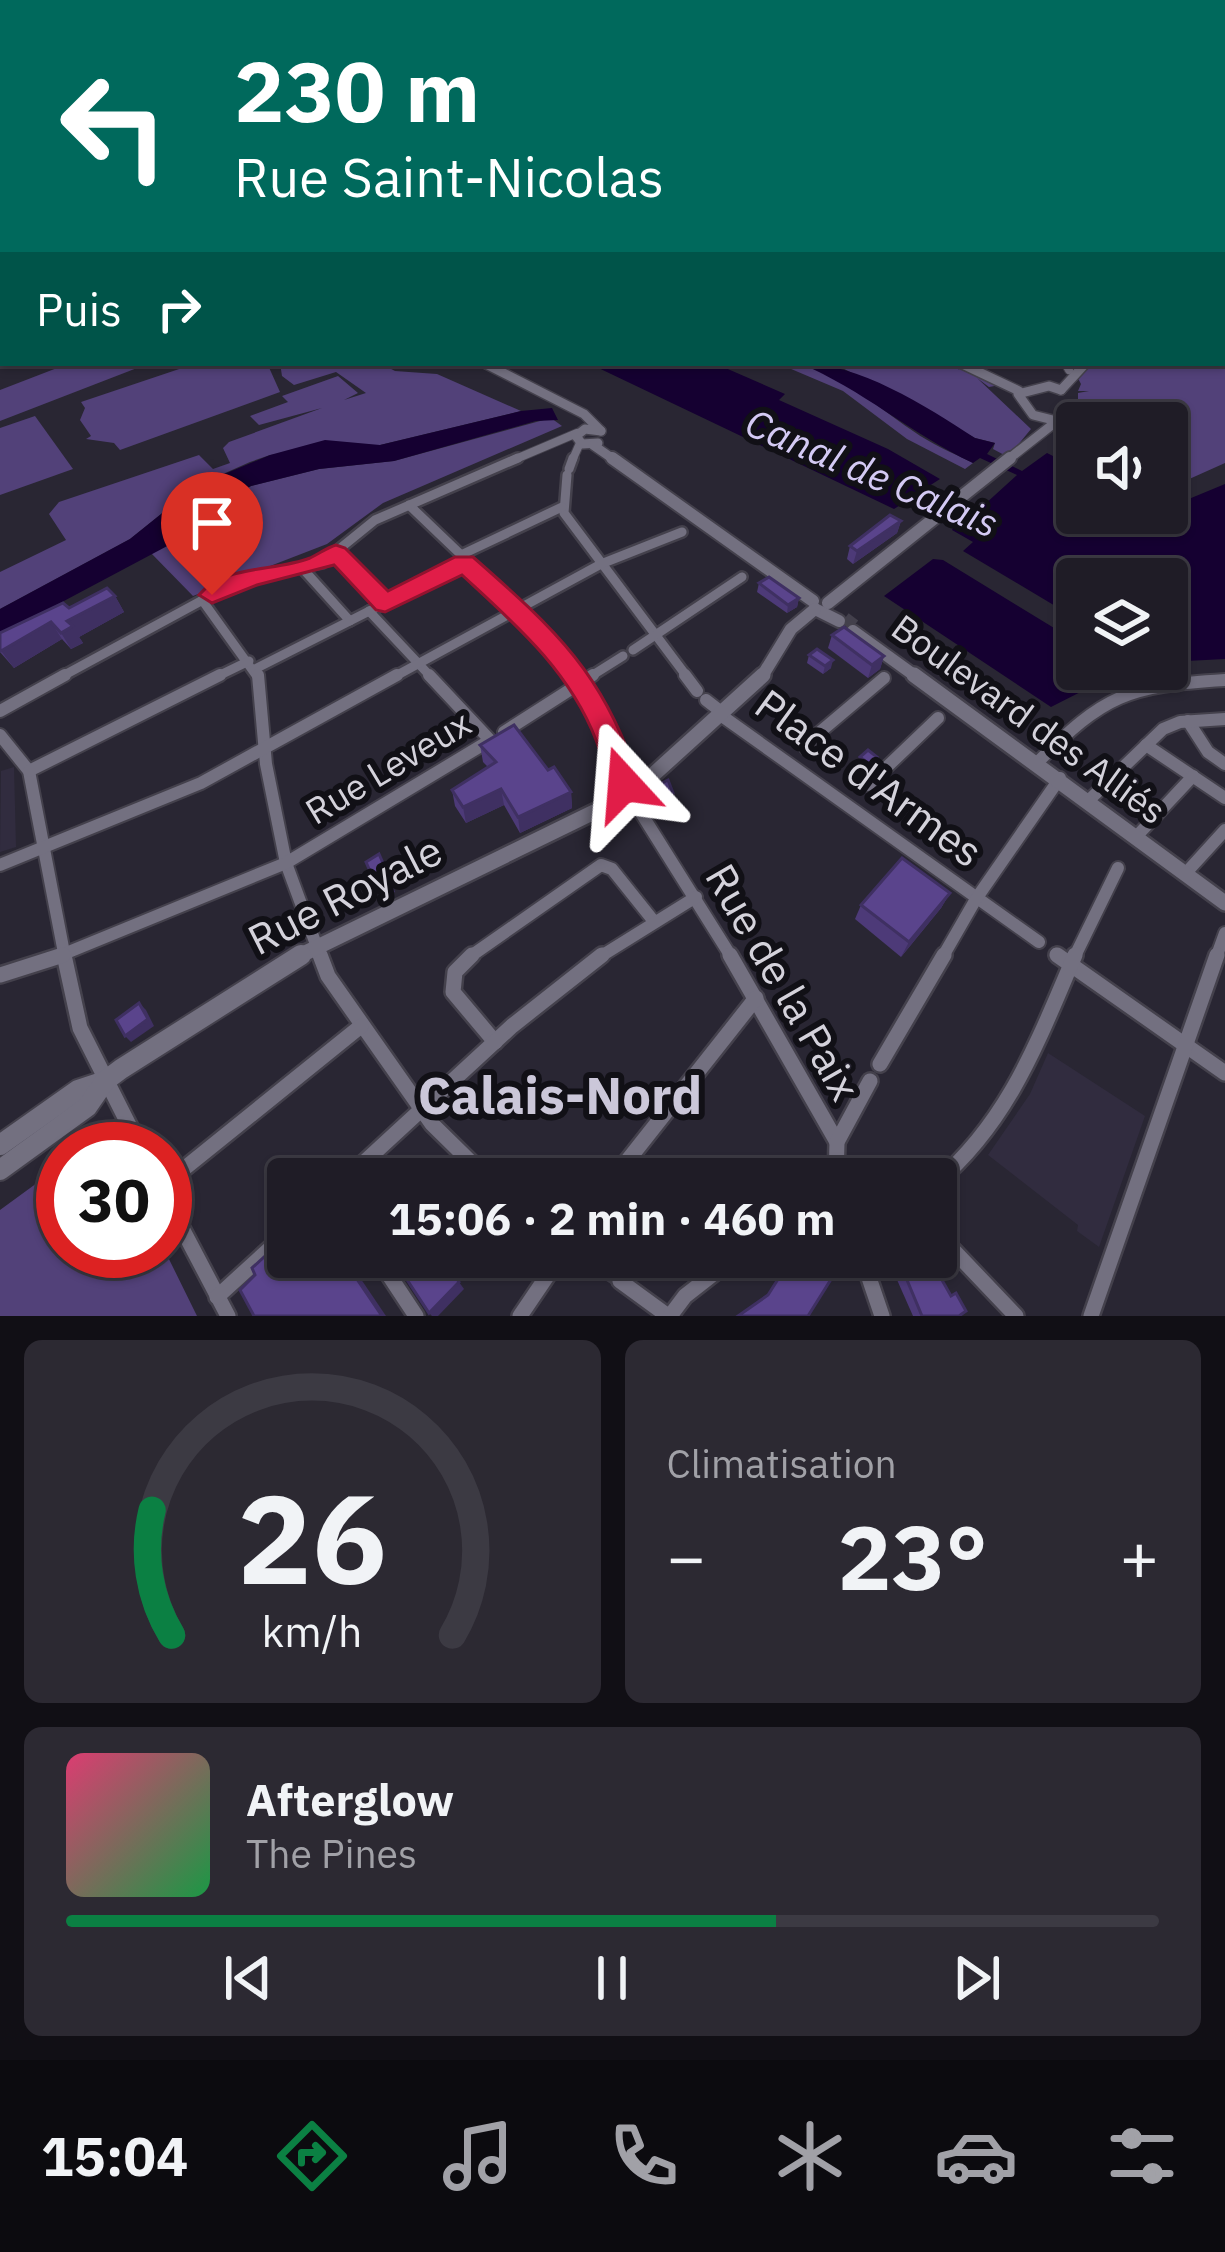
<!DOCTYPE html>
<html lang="fr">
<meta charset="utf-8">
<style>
:root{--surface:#1f1c26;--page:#2c2932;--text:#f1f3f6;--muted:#a1a1a7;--line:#3c3a43;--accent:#0b8043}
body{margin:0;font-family:"IBM Plex Sans",sans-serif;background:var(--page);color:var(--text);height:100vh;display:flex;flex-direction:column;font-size:45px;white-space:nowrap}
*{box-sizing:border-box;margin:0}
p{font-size:39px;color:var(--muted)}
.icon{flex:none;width:66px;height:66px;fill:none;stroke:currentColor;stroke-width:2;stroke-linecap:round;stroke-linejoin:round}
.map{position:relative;height:1316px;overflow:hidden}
.sheet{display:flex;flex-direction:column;gap:24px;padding:24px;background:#110f15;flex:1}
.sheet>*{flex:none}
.guide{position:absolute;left:0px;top:0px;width:1227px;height:366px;box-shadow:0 3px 9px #0004,0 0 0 3px var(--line);background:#00695c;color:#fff;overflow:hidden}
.fabs{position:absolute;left:1056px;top:402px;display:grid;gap:24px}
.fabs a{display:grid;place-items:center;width:132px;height:132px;border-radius:12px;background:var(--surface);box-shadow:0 3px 9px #0004,0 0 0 3px var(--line);font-size:60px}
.speed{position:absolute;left:36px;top:1122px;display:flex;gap:24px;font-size:60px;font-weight:700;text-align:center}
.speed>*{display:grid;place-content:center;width:156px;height:156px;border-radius:50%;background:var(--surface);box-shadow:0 3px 9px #0004,0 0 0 3px var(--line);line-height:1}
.speed .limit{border:18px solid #d22;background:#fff;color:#111}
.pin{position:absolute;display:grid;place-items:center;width:102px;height:102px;color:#fff;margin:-123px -51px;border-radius:50% 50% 50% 0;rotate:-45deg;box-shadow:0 0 12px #0007}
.pin .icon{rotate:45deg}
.me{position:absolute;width:132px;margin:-66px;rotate:341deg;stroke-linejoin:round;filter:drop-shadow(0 0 9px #0008)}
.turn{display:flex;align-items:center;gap:42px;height:252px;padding:0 36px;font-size:54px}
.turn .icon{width:156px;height:156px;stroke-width:2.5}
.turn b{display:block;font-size:84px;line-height:102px}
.then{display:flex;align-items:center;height:114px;padding:0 36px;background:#0003;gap:24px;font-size:45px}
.big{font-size:90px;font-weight:800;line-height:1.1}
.sheet .card{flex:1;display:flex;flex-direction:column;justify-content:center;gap:18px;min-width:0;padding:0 42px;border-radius:18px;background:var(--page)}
.sheet .dial{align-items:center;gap:0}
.dial svg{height:312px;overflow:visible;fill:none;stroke:var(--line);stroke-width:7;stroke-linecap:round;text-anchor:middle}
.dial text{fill:var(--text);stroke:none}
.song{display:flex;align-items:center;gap:36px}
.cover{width:144px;height:144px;border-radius:18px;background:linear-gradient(135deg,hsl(340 70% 55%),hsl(140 70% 35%))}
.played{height:12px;border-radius:6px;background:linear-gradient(90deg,var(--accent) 65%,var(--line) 65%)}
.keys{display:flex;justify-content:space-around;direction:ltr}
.heat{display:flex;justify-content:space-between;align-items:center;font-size:66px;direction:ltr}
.sheet .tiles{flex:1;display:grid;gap:24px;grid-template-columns:1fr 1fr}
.card:last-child{grid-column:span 2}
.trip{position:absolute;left:267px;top:1158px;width:690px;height:120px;border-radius:12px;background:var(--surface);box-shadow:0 3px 9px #0004,0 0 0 3px var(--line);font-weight:800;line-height:120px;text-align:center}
.dock{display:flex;height:192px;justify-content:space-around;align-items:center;background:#0c0b0f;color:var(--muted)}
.dock .icon{width:84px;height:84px}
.dock .selected{color:var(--accent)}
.dock b{font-size:54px;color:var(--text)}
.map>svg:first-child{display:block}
</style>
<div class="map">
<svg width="1225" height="1316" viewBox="0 0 1225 1316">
<rect width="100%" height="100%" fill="#292633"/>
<g fill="#312c3f">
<path d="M14,767L16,847L0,852L1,771Z"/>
<path d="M1048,1053L1145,1116L1099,1247L1077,1231L1078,1225L988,1155L1030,1094Z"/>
</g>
<g fill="#524179">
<path d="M1225,300V463L1167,489V423H1078V393L1089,391H1078L1081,384L1070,363H1224Z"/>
<path d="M70,363L77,367L90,363H150L0,421V390Z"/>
<path d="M197,363H267L280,392L120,450L114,443L86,439L91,436L80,420L85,408L81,402Z"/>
<path d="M280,363H380L395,371L437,374L521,411L380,445L270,455L250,462L196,486L130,539L0,609V572L66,540L49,514L59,502L199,455L213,469L230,463L223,448L229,442L322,408L259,425L250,416L288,402L282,396L338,376L358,393L344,400L366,393L336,372L294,385L282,376Z"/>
<path d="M777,363C832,363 870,402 913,431C931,444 953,453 973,463L965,469L907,439L843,391Z"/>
<path d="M833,363H944L960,370L949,363H953L1000,385L989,387L977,378L1031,429L1008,457L993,449L995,443L975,438Z"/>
<path d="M35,416L73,469L0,495V428Z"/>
<path d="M551,418L562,426L383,503L327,544L193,596L150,552L251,486L319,469L394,461Z"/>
<path d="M63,1164V1251H165L197,1316H0V1210Z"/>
</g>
<g fill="#150031">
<path d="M588,363H714L785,394L779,400L888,449L940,479L926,488L970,511L984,505L1017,475L980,458L973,463C911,434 862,389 799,363C859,363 924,405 975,438L995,443L987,454L1022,471L1047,453L1077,468V513H1167V508L1225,484V659L1167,662V579H1077V619L963,551L973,542L952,530L957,520L913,497L894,509Z"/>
<path d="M552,408L558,420L536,421L394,461L319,469L251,486L198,516L171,544L0,635V609L130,539L196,486L270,455L325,440L380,445L521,411Z"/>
<path d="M933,559L943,560L1077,642V669H1109L1112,676L1051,707L884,596Z"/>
</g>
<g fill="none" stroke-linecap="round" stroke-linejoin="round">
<path stroke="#43404c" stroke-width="12" stroke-dasharray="12 6" stroke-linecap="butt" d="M798,751L807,743"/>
<path stroke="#43404c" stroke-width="15" stroke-dasharray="15 8" stroke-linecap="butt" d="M588,1260L620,1281"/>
<path stroke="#43404c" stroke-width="12" stroke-dasharray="12 6" stroke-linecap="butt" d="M845,618L858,628"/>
<g stroke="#44414c" stroke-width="10">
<g id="minor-far3">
<path d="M1065,363L1069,370"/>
<path d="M511,461L577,433"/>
<path d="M572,461L580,443"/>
</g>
</g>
<g stroke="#44414c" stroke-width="14">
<g id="minor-far2">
<path d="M569,469L573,458"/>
<path d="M567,475L564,513L688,678"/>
<path d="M409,505L548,638L578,678"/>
<path d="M336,553L384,603"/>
<path d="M463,554L562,507"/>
<path d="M303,569L350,621"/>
<path d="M202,600L258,678"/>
<path d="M369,611L432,678"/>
<path d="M633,650L742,577"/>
<path d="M255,669L464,563"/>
<path d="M59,678L212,595L251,578L322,563L375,520L518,458"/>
<path d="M214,678L249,661"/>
<path d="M392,678L601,564L682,532"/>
<path d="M588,678L623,656"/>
</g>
</g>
<g stroke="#44414c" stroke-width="16">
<g id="minor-far1">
<path d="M258,675L266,764L286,863L321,958"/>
<path d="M429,675L490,740"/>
<path d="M576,675L610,738L626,789L732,958"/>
<path d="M685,675L697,691"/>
<path d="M706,700L724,714"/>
<path d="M0,711L65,675"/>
<path d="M722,716L1039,942"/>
<path d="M1188,721L1208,752L1225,764"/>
<path d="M504,732L593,675"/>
<path d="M0,735L29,771L65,958"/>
<path d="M807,743L884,678"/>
<path d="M1146,745L1225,798"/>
<path d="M1036,764C1105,694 1127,686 1225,680"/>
<path d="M29,771L220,675"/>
<path d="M868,785L938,718"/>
<path d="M1087,802L1163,729L1180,722L1225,719"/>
<path d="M1135,838L1193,776"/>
<path d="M0,865L201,783L397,675"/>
<path d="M1185,874L1225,830"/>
<path d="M1056,954L1061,958"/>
<path d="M54,958L286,863L489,741"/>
<path d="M468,958L601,865L612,869L652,919"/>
<path d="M598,958L696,897"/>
<path d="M942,958L976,899L1060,778"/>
<path d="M1074,958L1118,868"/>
<path d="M1216,958L1225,933"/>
</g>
</g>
<g stroke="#44414c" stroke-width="20">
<g id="minor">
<path d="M64,955L80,1028L141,1149"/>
<path d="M320,955L328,976L432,1124L488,1179"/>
<path d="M472,955L455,972L453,992L495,1042"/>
<path d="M730,955L837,1142"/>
<path d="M1057,955L1225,1073"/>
<path d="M0,975L63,955"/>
<path d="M880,1064L944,955"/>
<path d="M346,1179L512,1026L602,955"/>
<path d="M613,1179L756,998"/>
<path d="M836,1179L837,1142L870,1081"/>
<path d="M936,1183C1009,1121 1038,1041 1075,955"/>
<path d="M165,1184L361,1026"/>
<path d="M165,1196L228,1316"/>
<path d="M936,1232L1016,1316"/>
<path d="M377,1257L416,1316"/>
<path d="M582,1257L588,1260"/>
<path d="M862,1257L882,1316"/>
<path d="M620,1281L668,1316"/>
<path d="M217,1297L288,1232"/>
<path d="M520,1316L560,1257"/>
<path d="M670,1316L685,1296L735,1257"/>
<path d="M1091,1316L1217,955"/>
</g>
</g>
<g stroke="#44414c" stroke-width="12">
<g id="tertiary-far3">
<path d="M484,363L584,414L601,431"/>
<path d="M960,363L1019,391"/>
<path d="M1061,390L1086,363"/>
<path d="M1057,421L1033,415L1018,394L1049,386L1061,390"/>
<path d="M598,443L582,444L576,436L585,429L601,431"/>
<path d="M593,445L616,461"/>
<path d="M1006,461L1057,421"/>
</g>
</g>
<g stroke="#44414c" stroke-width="16">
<g id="tertiary-far2">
<path d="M612,458L813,601"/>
<path d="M828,603L1010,458"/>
<path d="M815,609L839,621"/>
<path d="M853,631L918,678"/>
<path d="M761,678L791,629L815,609"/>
</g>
</g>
<g stroke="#44414c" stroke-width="20">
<g id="tertiary-far1">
<path d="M914,675L1225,903"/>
<path d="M295,958L633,793L763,675"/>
</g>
</g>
<g stroke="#44414c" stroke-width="24">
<g id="tertiary">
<path d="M0,1145L78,1090L105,1081"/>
<path d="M0,1170L87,1107L105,1081L121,1069L301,955"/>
</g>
</g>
<use href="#minor-far3" stroke="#737080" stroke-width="8"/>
<use href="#minor-far2" stroke="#737080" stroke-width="9"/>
<use href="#minor-far1" stroke="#737080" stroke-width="12"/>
<use href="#minor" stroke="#737080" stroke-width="15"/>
<use href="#tertiary-far3" stroke="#737080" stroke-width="9"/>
<use href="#tertiary-far2" stroke="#737080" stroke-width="12"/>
<use href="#tertiary-far1" stroke="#737080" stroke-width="15"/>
<use href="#tertiary" stroke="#737080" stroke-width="20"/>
</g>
<g fill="#4d3a78">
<path d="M901,521L897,533L853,564L847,559L850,546Z"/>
<path d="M759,583L799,598L797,607L787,613L757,592Z"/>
<path d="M115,596L124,612L79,637L83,643L71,649L62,639L14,668L0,652V633L69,608Z"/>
<path d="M832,635L884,656L880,669L868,678L828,648Z"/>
<path d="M809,655L831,668L823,674L807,663Z"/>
<path d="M480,745L548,770L571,792L572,808L520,833L504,805L466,823L455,806L452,790L488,767L483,762Z"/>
<path d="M650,789L672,809L654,814L649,806Z"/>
<path d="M950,893L941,908L901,957L855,919L861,905Z"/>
<path d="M902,1268L959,1316H913L894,1273Z"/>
</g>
<g fill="#3f3062">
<path d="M901,521L897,533L853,564L857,551Z"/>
<path d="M115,596L124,612L79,637L83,643L71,649L61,633L67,621Z"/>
<path d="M799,598L797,607L787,613L788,605Z"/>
<path d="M51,622L62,639L14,668L1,651Z"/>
<path d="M884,656L880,669L868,678L872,665Z"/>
<path d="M833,660L831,668L823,674L825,666Z"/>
<path d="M501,789L504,805L466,823L463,807Z"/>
<path d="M571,792L572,808L520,833L518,817Z"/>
<path d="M673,793L672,809L654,814L655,798Z"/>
<path d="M391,881L395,892L381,899L377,887Z"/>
<path d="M950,893L941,908L901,957L909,942Z"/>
<path d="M139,1003L146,1010L154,1026L131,1042L125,1036Z"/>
<path d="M342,1257H346L386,1316H382Z"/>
<path d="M466,1257H476L459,1280L453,1273Z"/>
<path d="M459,1282L464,1289L438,1316H432L429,1313Z"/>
</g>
<g fill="#5a448c" stroke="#3f3062" stroke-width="3">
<path d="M890,515L901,521L857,551L850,546Z"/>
<path d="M769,577L799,598L788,605L759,583Z"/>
<path d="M107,588L115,596L67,621L73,626L61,633L51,622L1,651L0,649V633L63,603L69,608Z"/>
<path d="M844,627L884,656L872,665L832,635Z"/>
<path d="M817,649L833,660L825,666L809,655Z"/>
<path d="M514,725L548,770L554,767L571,792L518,817L501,789L463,807L452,790L496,762L480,745Z"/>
<path d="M868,750L877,757L869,764L860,757Z"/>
<path d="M668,780L673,793L655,798L650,789Z"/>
<path d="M379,854L391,881L377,887L366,862Z"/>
<path d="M902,858L950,893L909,942L861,905Z"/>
<path d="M139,1003L148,1019L125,1036L116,1020Z"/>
<path d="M288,1235V1257H342L382,1316H254L240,1290L255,1275L252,1268Z"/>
<path d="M392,1257H466L453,1273L459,1282L429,1313Z"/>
<path d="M792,1257H845L808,1316H738L768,1295Z"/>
<path d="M921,1257H929L951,1296L956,1293L966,1311L959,1316H922L902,1268Z"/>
</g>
<linearGradient id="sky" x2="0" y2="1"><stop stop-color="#17151c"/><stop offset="0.47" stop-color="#43475b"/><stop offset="1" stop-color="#43475b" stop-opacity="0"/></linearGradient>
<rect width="1225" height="345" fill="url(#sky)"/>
<path fill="#e11d48" stroke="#92132f" stroke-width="3" d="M336,545L345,548L388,591L455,557H473C555,629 607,676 639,784L635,794L624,797L613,794C605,777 603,757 596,740C569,670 515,624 462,575L385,612L376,610L334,565L257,585L212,603L199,595C225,564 275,572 310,558C319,554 326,548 336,545Z"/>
<g text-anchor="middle" stroke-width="12" stroke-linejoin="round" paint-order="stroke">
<g font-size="36" fill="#d4d2db" stroke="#111016">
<text transform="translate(1029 719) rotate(36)" y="13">Boulevard des Alliés</text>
<text transform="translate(388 767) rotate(-31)" y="13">Rue Leveux</text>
</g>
<g font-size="39" font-style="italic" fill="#d4caf4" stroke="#111016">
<text transform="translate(872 473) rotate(23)" y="14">Canal de Calais</text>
</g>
<g font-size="42" fill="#d4d2db" stroke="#111016">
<text transform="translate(869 778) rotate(36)" y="15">Place d'Armes</text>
<text transform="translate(345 895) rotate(-27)" y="15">Rue Royale</text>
<text transform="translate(783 982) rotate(60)" y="15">Rue de la Paix</text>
</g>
<g font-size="51" font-weight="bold" fill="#cbc7d9" stroke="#111016">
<text x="560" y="1114">Calais-Nord</text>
</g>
</g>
</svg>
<div class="fabs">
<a><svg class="icon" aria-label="sound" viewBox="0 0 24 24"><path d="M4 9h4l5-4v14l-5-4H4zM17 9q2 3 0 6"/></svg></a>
<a><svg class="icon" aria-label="layers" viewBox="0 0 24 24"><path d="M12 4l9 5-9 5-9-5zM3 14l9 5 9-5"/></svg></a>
</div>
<div class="speed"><div class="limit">30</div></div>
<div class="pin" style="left:212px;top:595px;background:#d93025"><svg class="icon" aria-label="arrive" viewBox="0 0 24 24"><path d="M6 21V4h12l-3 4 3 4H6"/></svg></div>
<svg class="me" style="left:624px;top:784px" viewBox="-20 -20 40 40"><path d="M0-17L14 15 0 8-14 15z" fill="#e11d48" stroke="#fff" stroke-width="4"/></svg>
<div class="trip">15:06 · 2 min · 460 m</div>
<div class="guide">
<div class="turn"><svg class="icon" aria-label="left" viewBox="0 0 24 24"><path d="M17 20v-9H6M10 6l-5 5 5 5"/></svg><div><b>230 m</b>Rue Saint-Nicolas</div></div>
<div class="then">Puis<svg class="icon" aria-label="right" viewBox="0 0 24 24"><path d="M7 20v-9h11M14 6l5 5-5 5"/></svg></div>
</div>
</div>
<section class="sheet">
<div class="tiles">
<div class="card dial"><svg viewBox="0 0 100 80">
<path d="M14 69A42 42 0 1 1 86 69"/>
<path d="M14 69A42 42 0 0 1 9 37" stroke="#0b8043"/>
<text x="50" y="56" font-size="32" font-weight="700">26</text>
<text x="50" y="72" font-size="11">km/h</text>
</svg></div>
<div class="card"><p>Climatisation</p>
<div class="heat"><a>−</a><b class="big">23°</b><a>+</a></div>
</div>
<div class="card">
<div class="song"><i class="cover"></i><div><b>Afterglow</b><p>The Pines</p></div></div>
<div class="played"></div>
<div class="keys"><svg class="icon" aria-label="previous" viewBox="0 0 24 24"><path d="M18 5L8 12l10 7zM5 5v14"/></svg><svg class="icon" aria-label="pause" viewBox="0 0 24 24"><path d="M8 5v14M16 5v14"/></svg><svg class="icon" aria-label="next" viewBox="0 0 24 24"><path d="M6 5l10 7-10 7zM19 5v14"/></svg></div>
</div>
</div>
</section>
<nav class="dock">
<b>15:04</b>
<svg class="icon selected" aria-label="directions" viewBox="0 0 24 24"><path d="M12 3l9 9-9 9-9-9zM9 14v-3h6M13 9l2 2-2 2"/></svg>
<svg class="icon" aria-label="music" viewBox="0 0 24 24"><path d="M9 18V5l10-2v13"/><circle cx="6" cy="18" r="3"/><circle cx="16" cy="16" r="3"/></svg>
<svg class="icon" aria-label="phone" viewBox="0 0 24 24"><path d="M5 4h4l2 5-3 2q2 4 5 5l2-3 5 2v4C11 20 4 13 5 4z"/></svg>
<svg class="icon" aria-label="climate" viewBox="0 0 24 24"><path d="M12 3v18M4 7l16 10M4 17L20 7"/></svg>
<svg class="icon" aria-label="car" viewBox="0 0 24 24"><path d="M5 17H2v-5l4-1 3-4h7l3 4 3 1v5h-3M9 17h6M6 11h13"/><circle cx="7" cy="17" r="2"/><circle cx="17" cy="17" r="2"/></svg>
<svg class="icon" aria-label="filters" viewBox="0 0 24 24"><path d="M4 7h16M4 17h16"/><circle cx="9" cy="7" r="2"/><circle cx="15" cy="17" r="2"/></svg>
</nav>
